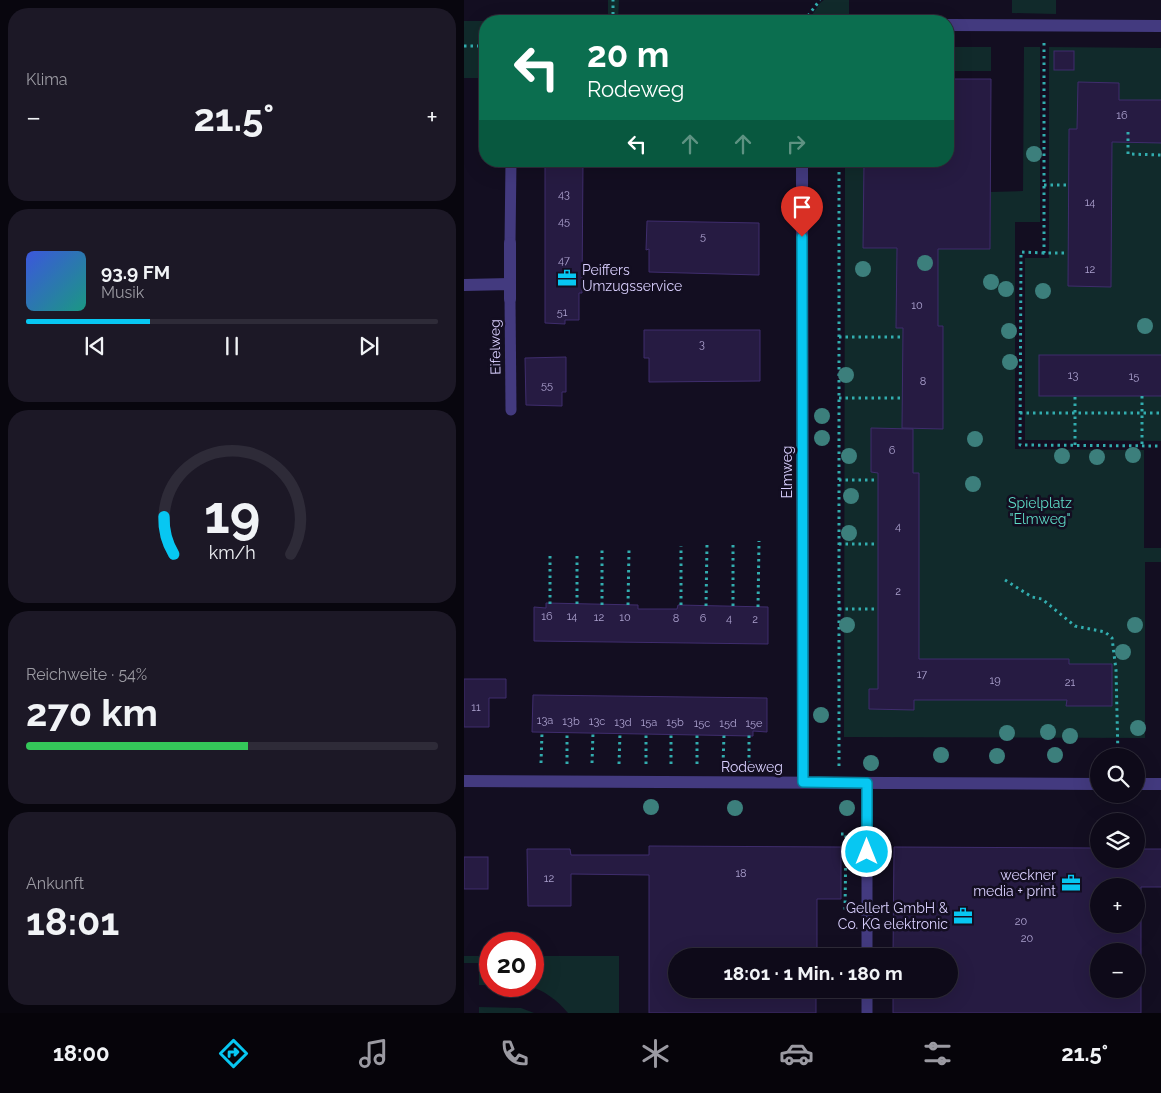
<!DOCTYPE html>
<html lang="de">
<meta charset="utf-8">
<style>
:root{--surface:#0e0a19;--page:#1c1826;--text:#f1f3f6;--muted:#9b9aa2;--line:#2e2b38;--accent:#07c7f2}
body{margin:0;font-family:Raleway,sans-serif;background:var(--page);color:var(--text);height:100vh;display:flex;flex-direction:column;font-size:19px;white-space:nowrap}
*{box-sizing:border-box;margin:0}
p{font-size:16px;color:var(--muted)}
.icon{flex:none;width:28px;height:28px;fill:none;stroke:currentColor;stroke-width:2;stroke-linecap:round;stroke-linejoin:round}
.map{position:relative;flex:1;overflow:hidden}
.side{display:flex;flex-direction:column;gap:8px;padding:8px;background:#08060e;width:464px}
.side>*{flex:none}
.guide{position:absolute;left:15px;top:15px;width:475px;height:152px;border-radius:20px;box-shadow:0 5px 20px #0002,0 0 0 1px var(--line);background:#0b6e4f;color:#fff;overflow:hidden}
.controls{position:absolute;left:626px;top:748px;display:grid;gap:10px}
.controls a{display:grid;place-items:center;width:55px;height:55px;border-radius:50%;background:var(--surface);box-shadow:0 5px 20px #0002,0 0 0 1px var(--line);font-size:25px}
.speed{position:absolute;left:15px;top:932px;display:flex;gap:10px;font-size:25px;font-weight:700;text-align:center}
.speed>*{display:grid;place-content:center;width:65px;height:65px;border-radius:50%;background:var(--surface);box-shadow:0 5px 20px #0002,0 0 0 1px var(--line);line-height:1}
.speed .limit{border:8px solid #d22;background:#fff;color:#111}
.pin{position:absolute;display:grid;place-items:center;width:42px;height:42px;color:#fff;margin:-51px -21px;border-radius:50% 50% 50% 0;rotate:-45deg;box-shadow:0 0 5px #0007}
.pin .icon{rotate:45deg}
.me{position:absolute;width:55px;margin:-28px;rotate:0deg;stroke-linejoin:round;filter:drop-shadow(0 0 4px #0008)}
.turn{display:flex;align-items:center;gap:18px;height:105px;padding:0 25px;font-size:22px}
.turn .icon{width:65px;height:65px;stroke-width:2.5}
.turn b{display:block;font-size:35px;line-height:42px}
.lanes{display:flex;align-items:center;height:48px;padding:0 25px;background:#0003;justify-content:center;gap:25px;direction:ltr}
.lanes .off{opacity:.35}
.big{font-size:38px;font-weight:700;line-height:1.1}
.side .widget{flex:1;display:flex;flex-direction:column;justify-content:center;gap:8px;min-width:0;padding:0 18px;border-radius:20px;background:var(--page)}
.side .dial{align-items:center;gap:0}
.dial svg{height:130px;overflow:visible;fill:none;stroke:var(--line);stroke-width:7;stroke-linecap:round;text-anchor:middle}
.dial text{fill:var(--text);stroke:none}
.song{display:flex;align-items:center;gap:15px}
.cover{width:60px;height:60px;border-radius:8px;background:linear-gradient(135deg,hsl(230 70% 55%),hsl(170 70% 35%))}
.played{height:5px;border-radius:2px;background:linear-gradient(90deg,var(--accent) 30%,var(--line) 30%)}
.keys{display:flex;justify-content:space-around;direction:ltr}
.heat{display:flex;justify-content:space-between;align-items:center;font-size:28px;direction:ltr}
.charge{height:8px;border-radius:4px;background:linear-gradient(90deg,#34c759 54%,var(--line) 0)}
.trip{position:absolute;left:204px;top:948px;width:290px;height:50px;border-radius:25px;background:var(--surface);box-shadow:0 5px 20px #0002,0 0 0 1px var(--line);font-weight:700;line-height:50px;text-align:center}
.dock{display:flex;height:80px;justify-content:space-around;align-items:center;background:#06040a;color:var(--muted)}
.dock .icon{width:35px;height:35px}
.dock .current{color:var(--accent)}
.dock b{font-size:22px;color:var(--text)}
main{display:flex;flex:1;min-height:0}
.map>svg:first-child{display:block}
</style>
<main>
<section class="side">
<div class="widget"><p>Klima</p>
<div class="heat"><a>−</a><b class="big">21.5°</b><a>+</a></div>
</div>
<div class="widget">
<div class="song"><i class="cover"></i><div><b>93.9 FM</b><p>Musik</p></div></div>
<div class="played"></div>
<div class="keys"><svg class="icon" aria-label="previous" viewBox="0 0 24 24"><path d="M18 5L8 12l10 7zM5 5v14"/></svg><svg class="icon" aria-label="pause" viewBox="0 0 24 24"><path d="M8 5v14M16 5v14"/></svg><svg class="icon" aria-label="next" viewBox="0 0 24 24"><path d="M6 5l10 7-10 7zM19 5v14"/></svg></div>
</div>
<div class="widget dial"><svg viewBox="0 0 100 80">
<path d="M14 69A42 42 0 1 1 86 69"/>
<path d="M14 69A42 42 0 0 1 8 46" stroke="#07c7f2"/>
<text x="50" y="56" font-size="32" font-weight="700">19</text>
<text x="50" y="72" font-size="11">km/h</text>
</svg></div>
<div class="widget"><p>Reichweite · 54%</p><b class="big">270 km</b><div class="charge"></div></div>
<div class="widget"><p>Ankunft</p><b class="big">18:01</b></div>
</section>
<div class="map">
<svg width="698" height="1013" viewBox="0 0 698 1013">
<rect width="100%" height="100%" fill="#130e21"/>
<g fill="#112a2b">
<path d="M144,0H155L154,21H144Z"/>
<path d="M360,0H385V14L376,15L361,21H344L356,3Z"/>
<path d="M548,0H592V14L548,13Z"/>
<path d="M0,21H61H21V78H0Z"/>
<rect x="484" y="47" width="43" height="24"/>
<path d="M560,47H576V222H551V449L680,450V548H698L697,562H681V738L380,737L381,161H400V248L526,249L527,192L559,191Z"/>
<path d="M585,47L697,48V441L561,440V258H585Z"/>
<path d="M0,956H26V985H15V963H0Z"/>
<path d="M69,956H155V1013H104C93,1000 80,990 64,986H69Z"/>
<path d="M15,1007L57,1008L70,1013H15Z"/>
</g>
<g fill="#261b42" stroke="#3f2d6d" fill-rule="evenodd">
<rect x="590" y="51" width="20" height="19"/>
<path d="M484,79H527L526,249H474V326H479V429L438,428L439,328H432L433,248H399L400,161H484Z"/>
<path d="M614,82L655,83V100H698V143L648,142L647,287L604,286L605,129H613Z"/>
<path d="M81,161H119L118,293H115V320H101V324L81,323Z"/>
<path d="M183,221L295,223V275L185,272V249L182,250Z"/>
<path d="M180,330H296V381L185,382V358H180Z"/>
<rect x="575" y="355" width="123" height="41"/>
<path d="M102,357V392H98V406L62,405L61,358Z"/>
<path d="M407,428L449,429V473H455V659H605V664H648V706H602L603,700H450V710L405,709V689H414V473L407,472Z"/>
<path d="M82,603L174,605V609H213L214,605L304,607V644L70,641V607L82,608Z"/>
<path d="M0,679H42V698H25V727H0Z"/>
<path d="M69,695L303,698V732L289,731V736L68,732Z"/>
<path d="M185,846L377,847V899H353V956H212V989H352V1013H185V875L107,874V906H64L63,849H106L107,855H185Z"/>
<path d="M430,847L635,848V859H672V849H698V887H677V1013H429V989H485V956H429ZM635,886H672V924H635ZM635,951H672V989H635Z"/>
<rect x="0" y="857" width="24" height="32"/>
</g>
<g fill="none" stroke-linecap="round" stroke-linejoin="round">
<g stroke="#32adaf" stroke-width="3" stroke-dasharray="2.5 4" stroke-linecap="butt">
<path d="M149,21V0"/>
<path d="M340,21L356,0"/>
<path d="M580,43V253H604"/>
<path d="M0,46H21"/>
<path d="M664,132V154L698,155"/>
<path d="M580,185H605"/>
<path d="M580,253L557,252L556,445L698,446"/>
<path d="M375,337H439"/>
<path d="M678,396V445"/>
<path d="M375,398H439"/>
<path d="M556,413H698"/>
<path d="M611,445V396"/>
<path d="M375,480H414"/>
<path d="M375,544H414"/>
<path d="M541,580L568,597L578,599L611,626L641,632L648,638L652,670L654,756"/>
<path d="M86,604V554"/>
<path d="M113,604V552"/>
<path d="M138,605V550"/>
<path d="M164,605L165,549"/>
<path d="M217,605V546"/>
<path d="M242,606L243,544"/>
<path d="M269,606V543"/>
<path d="M294,607L295,541"/>
<path d="M375,609H414"/>
<path d="M77,763L78,733"/>
<path d="M128,763L129,733"/>
<path d="M103,764V733"/>
<path d="M155,764L156,733"/>
<path d="M182,764V734"/>
<path d="M207,764V734"/>
<path d="M233,764V734"/>
<path d="M259,764L260,735"/>
<path d="M285,764V735"/>
<path d="M375,766V161"/>
<path d="M377,834H382L381,911"/>
</g>
<g stroke="#433a7f" stroke-width="11">
<path d="M46,243L47,161"/>
<path d="M46,299L47,410"/>
<path d="M403,956V783"/>
<path d="M403,1013V989"/>
</g>
<g stroke="#433a7f" stroke-width="12">
<path d="M484,25L698,26"/>
<path d="M338,161L339,782"/>
<path d="M46,284V243"/>
<path d="M0,285L46,284V299"/>
<path d="M0,781L635,784"/>
<path d="M672,784H698"/>
</g>
</g>
<g fill="#3c7f7c">
<circle cx="570" cy="154" r="8"/>
<circle cx="461" cy="263" r="8"/>
<circle cx="399" cy="269" r="8"/>
<circle cx="527" cy="282" r="8"/>
<circle cx="542" cy="289" r="8"/>
<circle cx="579" cy="291" r="8"/>
<circle cx="681" cy="326" r="8"/>
<circle cx="545" cy="331" r="8"/>
<circle cx="546" cy="362" r="8"/>
<circle cx="382" cy="375" r="8"/>
<circle cx="358" cy="416" r="8"/>
<circle cx="358" cy="438" r="8"/>
<circle cx="511" cy="439" r="8"/>
<circle cx="669" cy="455" r="8"/>
<circle cx="385" cy="456" r="8"/>
<circle cx="598" cy="456" r="8"/>
<circle cx="633" cy="457" r="8"/>
<circle cx="509" cy="484" r="8"/>
<circle cx="387" cy="496" r="8"/>
<circle cx="385" cy="533" r="8"/>
<circle cx="383" cy="625" r="8"/>
<circle cx="671" cy="625" r="8"/>
<circle cx="659" cy="652" r="8"/>
<circle cx="357" cy="715" r="8"/>
<circle cx="674" cy="728" r="8"/>
<circle cx="584" cy="732" r="8"/>
<circle cx="543" cy="733" r="8"/>
<circle cx="606" cy="736" r="8"/>
<circle cx="477" cy="755" r="8"/>
<circle cx="591" cy="755" r="8"/>
<circle cx="533" cy="756" r="8"/>
<circle cx="407" cy="763" r="8"/>
<circle cx="187" cy="807" r="8"/>
<circle cx="271" cy="808" r="8"/>
<circle cx="383" cy="808" r="8"/>
</g>
<g fill="none" stroke-linecap="round" stroke-linejoin="round">
<g stroke="#05819d" stroke-width="12">
<path id="route" d="M338,237L339,782L403,783V852"/>
</g>
<use href="#route" stroke="#07c7f2" stroke-width="9"/>
</g>
<defs>
<g id="office-bare" transform="scale(1.5)"><path d="M-6-3h4V-5.5h4V-3h4V5H-6ZM-1-4.5V-3h2v-1.5ZM-6 0V1H6V0Z" fill="#07c7f2" stroke="#130e21" stroke-width="2.5" paint-order="stroke"/></g>
</defs>
<g fill-rule="evenodd">
<use href="#office-bare" x="103" y="278"/>
<use href="#office-bare" x="607" y="883"/>
<use href="#office-bare" x="499" y="916"/>
</g>
<g text-anchor="middle" stroke-width="5" stroke-linejoin="round" paint-order="stroke">
<g font-size="11" fill="#aca2cf">
<text x="658" y="119">16</text>
<text x="100" y="198">43</text>
<text x="626" y="206">14</text>
<text x="100" y="225">45</text>
<text x="239" y="240">5</text>
<text x="100" y="264">47</text>
<text x="626" y="273">12</text>
<text x="453" y="309">10</text>
<text x="98" y="316">51</text>
<text x="238" y="348">3</text>
<text x="609" y="379">13</text>
<text x="670" y="380">15</text>
<text x="459" y="385">8</text>
<text x="83" y="389">55</text>
<text x="428" y="454">6</text>
<text x="434" y="530">4</text>
<text x="434" y="595">2</text>
<text x="83" y="620">16</text>
<text x="108" y="620">14</text>
<text x="135" y="621">12</text>
<text x="161" y="621">10</text>
<text x="212" y="622">8</text>
<text x="239" y="622">6</text>
<text x="265" y="622">4</text>
<text x="291" y="623">2</text>
<text x="458" y="678">17</text>
<text x="531" y="684">19</text>
<text x="606" y="686">21</text>
<text x="12" y="711">11</text>
<text x="81" y="724">13a</text>
<text x="107" y="725">13b</text>
<text x="133" y="725">13c</text>
<text x="159" y="726">13d</text>
<text x="185" y="726">15a</text>
<text x="211" y="726">15b</text>
<text x="238" y="727">15c</text>
<text x="264" y="727">15d</text>
<text x="290" y="727">15e</text>
<text x="277" y="877">18</text>
<text x="85" y="882">12</text>
<text x="557" y="925">20</text>
<text x="563" y="942">20</text>
</g>
<g font-size="14" fill="#d9cffe" stroke="#130e21" text-anchor="end">
<text x="118" y="275" text-anchor="start">Peiffers<tspan x="118" dy="16">Umzugsservice</tspan></text>
<text x="592" y="880">weckner<tspan x="592" dy="16">media + print</tspan></text>
<text x="484" y="913">Gellert GmbH &amp;<tspan x="484" dy="16">Co. KG elektronic</tspan></text>
</g>
<g font-size="14" fill="#d9cffe" stroke="#130e21">
<text transform="translate(31 347) rotate(-91)" y="5">Eifelweg</text>
<text transform="translate(323 472) rotate(-90)" y="5">Elmweg</text>
<text x="288" y="772">Rodeweg</text>
</g>
<g font-size="14" fill="#5edbc6" stroke="#130e21">
<text x="576" y="508">Spielplatz<tspan x="576" dy="16">"Elmweg"</tspan></text>
</g>
</g>
</svg>
<div class="controls">
<a><svg class="icon" aria-label="search" viewBox="0 0 24 24"><circle cx="10" cy="10" r="6"/><path d="M15 15l6 6"/></svg></a>
<a><svg class="icon" aria-label="layers" viewBox="0 0 24 24"><path d="M12 4l9 5-9 5-9-5zM3 14l9 5 9-5"/></svg></a>
<a>+</a>
<a>−</a>
</div>
<div class="speed"><div class="limit">20</div></div>
<div class="pin" style="left:338px;top:237px;background:#d93025"><svg class="icon" aria-label="arrive" viewBox="0 0 24 24"><path d="M6 21V4h12l-3 4 3 4H6"/></svg></div>
<svg class="me" style="left:403px;top:852px" viewBox="-20 -20 40 40"><circle r="17" fill="#07c7f2" stroke="#fff" stroke-width="3"/><path d="M0-11L8 9 0 5-8 9z" fill="#fff"/></svg>
<div class="trip">18:01 · 1 Min. · 180 m</div>
<div class="guide">
<div class="turn"><svg class="icon" aria-label="left" viewBox="0 0 24 24"><path d="M17 20v-9H6M10 6l-5 5 5 5"/></svg><div><b>20 m</b>Rodeweg</div></div>
<div class="lanes"><svg class="icon" aria-label="left" viewBox="0 0 24 24"><path d="M17 20v-9H6M10 6l-5 5 5 5"/></svg><svg class="icon off" aria-label="ahead" viewBox="0 0 24 24"><path d="M12 20V5M6 11l6-6 6 6"/></svg><svg class="icon off" aria-label="ahead" viewBox="0 0 24 24"><path d="M12 20V5M6 11l6-6 6 6"/></svg><svg class="icon off" aria-label="right" viewBox="0 0 24 24"><path d="M7 20v-9h11M14 6l5 5-5 5"/></svg></div>
</div>
</div>
</main>
<nav class="dock">
<b>18:00</b>
<svg class="icon current" aria-label="directions" viewBox="0 0 24 24"><path d="M12 3l9 9-9 9-9-9zM9 14v-3h6M13 9l2 2-2 2"/></svg>
<svg class="icon" aria-label="music" viewBox="0 0 24 24"><path d="M9 18V5l10-2v13"/><circle cx="6" cy="18" r="3"/><circle cx="16" cy="16" r="3"/></svg>
<svg class="icon" aria-label="phone" viewBox="0 0 24 24"><path d="M5 4h4l2 5-3 2q2 4 5 5l2-3 5 2v4C11 20 4 13 5 4z"/></svg>
<svg class="icon" aria-label="climate" viewBox="0 0 24 24"><path d="M12 3v18M4 7l16 10M4 17L20 7"/></svg>
<svg class="icon" aria-label="car" viewBox="0 0 24 24"><path d="M5 17H2v-5l4-1 3-4h7l3 4 3 1v5h-3M9 17h6M6 11h13"/><circle cx="7" cy="17" r="2"/><circle cx="17" cy="17" r="2"/></svg>
<svg class="icon" aria-label="filters" viewBox="0 0 24 24"><path d="M4 7h16M4 17h16"/><circle cx="9" cy="7" r="2"/><circle cx="15" cy="17" r="2"/></svg>
<b>21.5°</b>
</nav>
